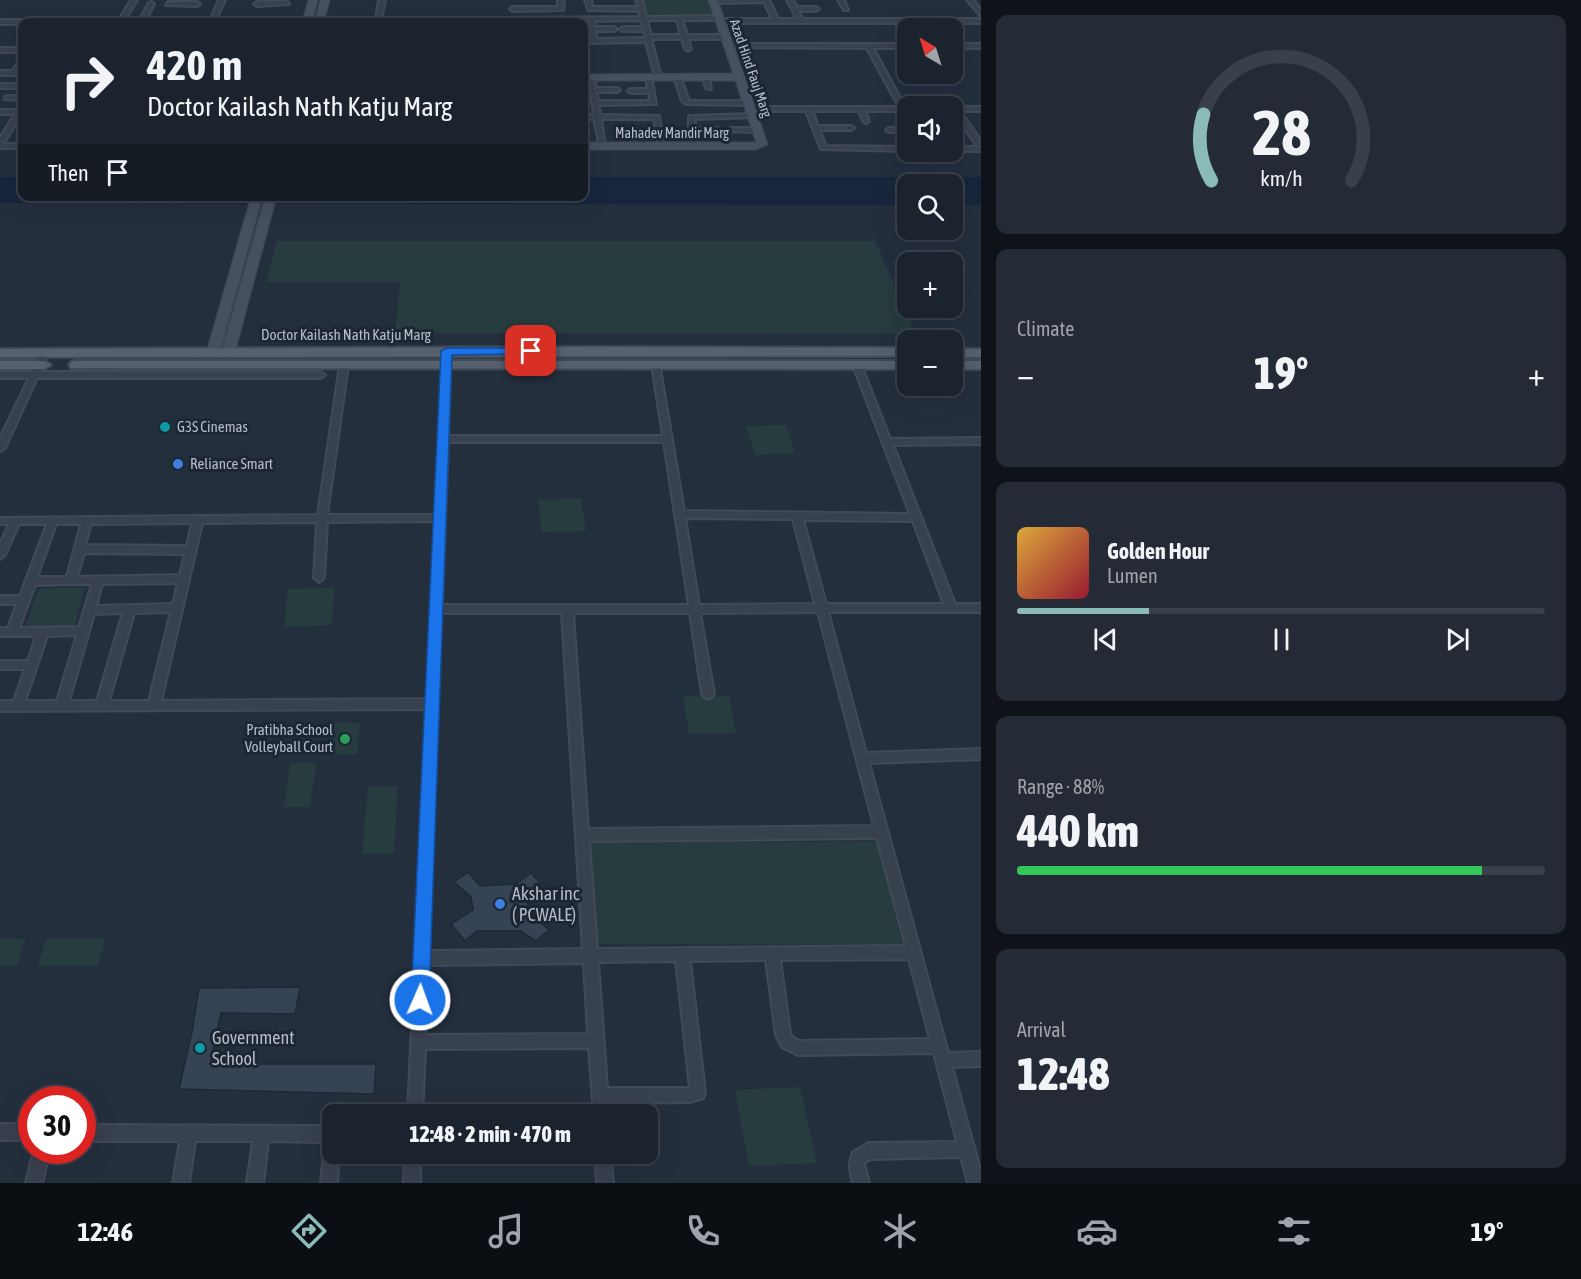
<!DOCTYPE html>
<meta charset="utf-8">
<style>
:root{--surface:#1b232e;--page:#242b36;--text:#f1f3f6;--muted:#a0a4aa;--line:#39404a;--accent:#8bbbb9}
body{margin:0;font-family:"Asap Condensed",sans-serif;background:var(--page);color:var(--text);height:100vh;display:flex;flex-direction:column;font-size:22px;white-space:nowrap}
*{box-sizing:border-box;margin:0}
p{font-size:20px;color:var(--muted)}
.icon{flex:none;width:33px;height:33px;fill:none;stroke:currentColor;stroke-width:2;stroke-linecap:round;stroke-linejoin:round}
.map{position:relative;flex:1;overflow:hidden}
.details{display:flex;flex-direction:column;gap:15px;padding:15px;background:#0f1319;width:600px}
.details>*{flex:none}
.hud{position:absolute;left:18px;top:18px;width:570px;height:183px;border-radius:12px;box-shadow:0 6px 24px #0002,0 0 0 2px var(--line);background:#1b232e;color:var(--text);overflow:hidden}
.needle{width:39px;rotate:322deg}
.fabs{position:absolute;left:897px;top:18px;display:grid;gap:12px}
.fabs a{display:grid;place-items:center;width:66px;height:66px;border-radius:12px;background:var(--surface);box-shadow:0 6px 24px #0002,0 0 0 2px var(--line);font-size:30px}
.speed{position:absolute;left:18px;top:1086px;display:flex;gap:12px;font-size:30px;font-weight:700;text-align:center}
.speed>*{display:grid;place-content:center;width:78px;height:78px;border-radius:50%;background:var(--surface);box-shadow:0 6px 24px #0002,0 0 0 2px var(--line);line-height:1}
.speed .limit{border:9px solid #d22;background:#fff;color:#111}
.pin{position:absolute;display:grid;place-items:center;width:51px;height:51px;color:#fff;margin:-26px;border-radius:12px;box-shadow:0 3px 9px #0006}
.me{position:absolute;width:66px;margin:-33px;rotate:2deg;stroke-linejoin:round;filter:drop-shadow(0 0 4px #0008)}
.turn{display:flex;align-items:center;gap:21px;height:126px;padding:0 30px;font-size:27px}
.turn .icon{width:78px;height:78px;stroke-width:2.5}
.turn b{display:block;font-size:42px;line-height:51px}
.then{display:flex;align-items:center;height:57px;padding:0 30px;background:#0003;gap:12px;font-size:22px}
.big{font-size:45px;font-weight:800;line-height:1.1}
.details .card{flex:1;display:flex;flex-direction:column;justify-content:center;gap:9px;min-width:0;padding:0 21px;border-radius:12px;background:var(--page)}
.details .dial{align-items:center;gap:0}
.dial svg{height:156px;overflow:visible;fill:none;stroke:var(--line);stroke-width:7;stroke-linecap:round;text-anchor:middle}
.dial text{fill:var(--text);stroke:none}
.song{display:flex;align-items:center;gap:18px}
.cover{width:72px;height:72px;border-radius:9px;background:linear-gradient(135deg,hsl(40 70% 55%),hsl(350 70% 35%))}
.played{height:6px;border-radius:3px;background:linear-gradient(90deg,var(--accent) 25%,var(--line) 25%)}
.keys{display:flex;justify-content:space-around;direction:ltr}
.heat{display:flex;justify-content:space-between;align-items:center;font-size:33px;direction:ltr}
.charge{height:9px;border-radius:4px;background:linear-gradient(90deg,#34c759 88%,var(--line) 0)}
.trip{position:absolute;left:322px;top:1104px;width:336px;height:60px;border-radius:12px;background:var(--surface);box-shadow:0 6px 24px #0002,0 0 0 2px var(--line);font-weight:800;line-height:60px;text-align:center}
.tab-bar{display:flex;height:96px;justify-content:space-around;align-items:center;background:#0b0e12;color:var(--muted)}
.tab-bar .icon{width:42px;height:42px}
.tab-bar .selected{color:var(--accent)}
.tab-bar b{font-size:27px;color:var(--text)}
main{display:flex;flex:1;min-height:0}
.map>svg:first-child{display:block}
</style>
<main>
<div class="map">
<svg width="981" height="1183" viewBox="0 0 981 1183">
<rect width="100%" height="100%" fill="#242f3e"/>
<g fill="#263c3f">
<path d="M643,0H708L714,17H647Z"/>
<path d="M277,241H875L916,334L395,333L400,282H266Z"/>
<path d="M786,425L795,453L755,455L746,426Z"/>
<path d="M581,498L586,531L542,532L538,500Z"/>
<path d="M85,587L75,625L26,626L38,589Z"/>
<path d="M334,588L332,625L284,627L288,589Z"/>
<path d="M683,696H729L736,733L689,734Z"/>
<path d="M332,723H360L357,754L329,755Z"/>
<path d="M290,763H316L310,807H284Z"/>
<path d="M398,786L394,853L362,854L368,787Z"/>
<path d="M591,841L877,842L903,945L597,944Z"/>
<path d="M0,939H25L17,966H0Z"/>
<path d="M46,939H105L98,966L38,965Z"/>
<path d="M800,1087L817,1163L749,1166L735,1090Z"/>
</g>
<path fill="#17263c" d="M0,177H22V196H584V177H981V205H953L952,184H908L907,205L0,203Z"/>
<g fill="#364354" stroke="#1f2835" stroke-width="1.5">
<path d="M468,872L480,886L516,884L531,873L542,885L528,898V911L549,930L536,941L521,931H477L465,941L451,924L473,910L471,897L454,882Z"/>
<path d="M300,987L295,1014L221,1013L210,1064H376L374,1094L179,1089L192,1032L199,988Z"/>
</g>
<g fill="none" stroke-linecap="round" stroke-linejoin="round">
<g stroke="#414a57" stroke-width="4">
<g id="street">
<path d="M131,0H137L125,20H140L148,4L151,2L154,4L146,20H210L219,0H225L216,20H376L379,0H385L381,20H510L513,18L640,17L639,11L588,10L585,0H591L592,7H638L636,0H642L646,17L719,16L722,18L720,19H772L764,2L713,3L710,1L769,0L778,19H797L787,0H793L797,7H816L819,9L816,11H798L803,19H981V23H720L717,21L719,20H682L687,35H725L728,37L725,39H688L691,49L688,51L685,49L682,39H651L661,77L658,79L655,77L646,42L584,43V39H591L588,21L568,22L0,24V20H119ZM641,20L643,27H623L620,29L623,31H644L646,38L597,39L595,31H614L617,29L614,27H595L594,21ZM647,20H677L681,35H651Z"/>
<path d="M558,0H564L563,10L513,11L510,9L513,7H558Z"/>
<path d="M838,0H844L848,10H844Z"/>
<path d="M967,0H973L981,10V16Z"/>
<path d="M287,1L289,4L257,6L254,4L257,2Z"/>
<path d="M168,2H197L200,4L197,6L166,5Z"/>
<path d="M729,44H908V48H873L905,107H908V111H865L869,121L866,123L863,121L859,111H812L818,126H851L854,128L851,130H819L826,146L908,147V151L821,149L806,111H751L748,109L751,107H899L867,48L727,47L726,46Z"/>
<rect x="952" y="44" width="29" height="4"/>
<rect x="0" y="48" width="22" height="4"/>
<path d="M22,59V65L18,71H22V75H0V71H12Z"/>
<path d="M677,75L680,77L689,101H749L752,103L749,105L686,104L682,101L674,77Z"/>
<path d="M706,75L709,77L711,89L706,88L703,77Z"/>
<path d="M589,77L594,78L596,88H617L620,90L617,92H596L598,101H650L649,93H631L628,91L631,89H648L646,78L651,77L656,104L599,105L600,115L659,116L664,147L659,146L654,119H601L605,146L600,147L594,119H584V115H594Z"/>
<rect x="0" y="84" width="22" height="4"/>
<path d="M7,96H22V100L5,99V97Z"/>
<path d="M22,106V113L3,144H22V148H0V138L15,114H0V110H18Z"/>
<path d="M952,107H981V111H960L981,141V151H952V147H978L952,111Z"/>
<path d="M753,114L756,116L755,117L694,119L696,128H718L721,130L718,132H696L698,146L695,148L692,146L689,130V116Z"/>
<path d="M908,127V131L889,132L886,130L889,128Z"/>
<path d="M952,127L958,128L959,129L952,131Z"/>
<path d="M729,128H758L761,130L758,132L727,131L726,130Z"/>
<path d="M632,131L635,133L637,147L632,146L629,133Z"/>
<path d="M447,348L451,351L448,436H663L652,365L653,363H659L684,511L910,514L853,365L857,362L861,365L890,439L981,438V444L893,445L955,604H981V612H828L866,753L981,749V759L869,763L948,1053L981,1052V1066L952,1067L981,1173V1183H968L961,1157L870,1159L864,1163L869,1183H853C850,1171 848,1163 853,1152L869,1143L957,1142L934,1053L798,1055L782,1047L776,1035L766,960L690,961L705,1093L703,1098L690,1102L608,1103V1114H594L589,1048L425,1049L422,1114H408L426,709L0,711V701H14L25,669H0V661H28L36,636H0V628H8L17,604H0V596H20L47,524H19L5,555L0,559V544L9,524H0V518L318,515L340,365L344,362L348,365L327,515H435L443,351ZM448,442H664L689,605H442ZM685,518L793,519L815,604L699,605ZM803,520L913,521L944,604H826ZM435,521L427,699L161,701L202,523L317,522L314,578L319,582L324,578L327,522ZM192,523L187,546L85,545L91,524ZM56,524H81L67,577H37ZM84,553L185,554L180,575L77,577ZM178,583L173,604L96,606L102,584ZM69,584H92L79,627L19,628L35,585ZM171,612L149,701H109L134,613ZM818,612L874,826L588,829L573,613H690L702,694L704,697L708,699L712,697L714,694L700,613ZM123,613L97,701H69L94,614ZM441,613H562L583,949L429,951ZM77,635L57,701H25L47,636ZM877,838L906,946L597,949L589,841ZM909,959L930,1039L799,1041L792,1037L790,1033L780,960ZM676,961L690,1088H607L598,962ZM584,963L588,1034L425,1035L428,965Z"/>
<path d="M44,351L48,354L40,372H321L325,375L321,378H37L5,448L0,451V438L29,378H0V372H31L40,354Z"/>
<rect x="0" y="1124" width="32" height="16"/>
<path d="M82,1125L333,1126V1154H339L337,1183H321L325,1142L268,1141L263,1183H247L253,1141H195L189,1183H173L180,1141H82Z"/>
<path d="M34,1150H50L42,1183H26Z"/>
<path d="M405,1154H420V1183H404Z"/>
<path d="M595,1154H610L613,1183H597Z"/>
</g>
</g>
<g stroke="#414a57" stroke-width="3">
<g id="secondary">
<path d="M309,0H317L311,22H303Z"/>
<path d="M321,0H329L323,22H315Z"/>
<path d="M709,0H717L767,144L756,149H584V143H757L736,80H584V75L734,74Z"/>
<path d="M252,196H262L219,353L213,357L209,356L207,353Z"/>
<path d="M266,196H276L234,353L228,357L224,356L222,353Z"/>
</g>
</g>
<g stroke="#414a57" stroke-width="4">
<g id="primary">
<path d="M594,347L908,348V356L0,357V349Z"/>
<rect x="952" y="349" width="29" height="8"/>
<path d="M0,361H44L51,365L44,369H0Z"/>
<path d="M76,361H908V369L71,368L69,365L71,362Z"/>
<rect x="952" y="361" width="29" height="8"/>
</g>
</g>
<use href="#street" fill="#38414e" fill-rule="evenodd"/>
<use href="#secondary" fill="#465061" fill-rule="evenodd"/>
<use href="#primary" fill="#56606e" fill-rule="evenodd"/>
</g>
<path fill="#1a73e8" stroke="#114b97" stroke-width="1.5" d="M447,348H531L537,351L531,354L452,355L429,1000L426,1006L420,1009L413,1006L411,1000L441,351Z"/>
<g fill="#0f9aa8" stroke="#1d2633" stroke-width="2">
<circle cx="165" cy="427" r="6"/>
<circle cx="200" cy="1048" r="6"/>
</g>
<g fill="#3f7fe0" stroke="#1d2633" stroke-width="2">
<circle cx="178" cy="464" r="6"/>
<circle cx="500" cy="904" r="6"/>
</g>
<circle fill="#2e9e5b" stroke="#1d2633" stroke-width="2" cx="345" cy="739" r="6"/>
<g text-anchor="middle" stroke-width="6" stroke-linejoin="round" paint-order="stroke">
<g font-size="14" fill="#b4bcc9" stroke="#1d2633">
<text transform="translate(751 68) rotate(71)" y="5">Azad Hind Fauj Marg</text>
<text x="672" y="138">Mahadev Mandir Marg</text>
</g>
<g font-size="15" fill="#b4bcc9" stroke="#1d2633">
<text x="346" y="340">Doctor Kailash Nath Katju Marg</text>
</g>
<g font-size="15" fill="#b4bcc9" stroke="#1d2633" text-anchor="start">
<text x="177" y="432">G3S Cinemas</text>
<text x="190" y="469">Reliance Smart</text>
<text x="333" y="735" text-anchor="end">Pratibha School<tspan x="333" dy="17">Volleyball Court</tspan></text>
</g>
<g font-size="18" fill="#b4bcc9" stroke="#1d2633" text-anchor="start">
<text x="512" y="900">Akshar inc<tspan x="512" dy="21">( PCWALE)</tspan></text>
<text x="212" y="1044">Government<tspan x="212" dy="21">School</tspan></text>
</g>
</g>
</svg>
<div class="fabs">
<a><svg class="needle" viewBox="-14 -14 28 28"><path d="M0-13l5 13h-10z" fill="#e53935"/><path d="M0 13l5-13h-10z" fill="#a0a4aa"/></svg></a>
<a><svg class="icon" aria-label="sound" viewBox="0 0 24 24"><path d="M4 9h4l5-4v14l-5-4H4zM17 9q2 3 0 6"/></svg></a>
<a><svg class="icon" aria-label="search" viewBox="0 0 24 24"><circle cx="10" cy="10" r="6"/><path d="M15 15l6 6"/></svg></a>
<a>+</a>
<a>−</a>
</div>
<div class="speed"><div class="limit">30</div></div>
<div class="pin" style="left:531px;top:351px;background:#d93025"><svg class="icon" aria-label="arrive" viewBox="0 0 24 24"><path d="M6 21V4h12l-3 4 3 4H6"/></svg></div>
<svg class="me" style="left:420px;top:1000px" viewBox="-20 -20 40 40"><circle r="17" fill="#1a73e8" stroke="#fff" stroke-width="3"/><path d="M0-11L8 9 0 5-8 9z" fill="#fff"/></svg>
<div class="trip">12:48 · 2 min · 470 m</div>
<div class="hud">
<div class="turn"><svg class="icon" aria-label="right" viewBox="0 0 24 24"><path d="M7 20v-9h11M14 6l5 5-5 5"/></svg><div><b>420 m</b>Doctor Kailash Nath Katju Marg</div></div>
<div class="then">Then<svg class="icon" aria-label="arrive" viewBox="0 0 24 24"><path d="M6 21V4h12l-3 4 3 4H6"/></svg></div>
</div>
</div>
<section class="details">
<div class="card dial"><svg viewBox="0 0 100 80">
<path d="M14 69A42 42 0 1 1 86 69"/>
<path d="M14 69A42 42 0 0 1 10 35" stroke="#8bbbb9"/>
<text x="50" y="56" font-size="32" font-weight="700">28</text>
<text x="50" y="72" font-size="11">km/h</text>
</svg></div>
<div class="card"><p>Climate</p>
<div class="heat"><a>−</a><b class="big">19°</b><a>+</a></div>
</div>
<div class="card">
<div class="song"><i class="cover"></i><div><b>Golden Hour</b><p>Lumen</p></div></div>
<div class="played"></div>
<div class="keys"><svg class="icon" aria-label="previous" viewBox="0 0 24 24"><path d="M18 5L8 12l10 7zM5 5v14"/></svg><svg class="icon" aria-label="pause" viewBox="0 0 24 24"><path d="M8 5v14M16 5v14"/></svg><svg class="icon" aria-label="next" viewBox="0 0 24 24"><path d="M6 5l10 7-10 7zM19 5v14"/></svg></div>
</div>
<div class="card"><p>Range · 88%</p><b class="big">440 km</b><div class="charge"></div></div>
<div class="card"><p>Arrival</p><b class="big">12:48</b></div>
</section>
</main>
<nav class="tab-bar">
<b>12:46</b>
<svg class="icon selected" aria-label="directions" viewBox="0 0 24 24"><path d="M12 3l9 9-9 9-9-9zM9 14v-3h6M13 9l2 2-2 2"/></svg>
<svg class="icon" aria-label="music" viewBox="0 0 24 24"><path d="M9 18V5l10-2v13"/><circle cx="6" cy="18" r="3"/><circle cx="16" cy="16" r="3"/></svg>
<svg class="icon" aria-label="phone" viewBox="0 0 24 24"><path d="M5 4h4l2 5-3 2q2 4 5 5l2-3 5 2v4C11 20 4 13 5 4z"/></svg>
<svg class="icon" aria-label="climate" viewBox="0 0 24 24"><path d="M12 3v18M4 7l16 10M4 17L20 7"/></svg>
<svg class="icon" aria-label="car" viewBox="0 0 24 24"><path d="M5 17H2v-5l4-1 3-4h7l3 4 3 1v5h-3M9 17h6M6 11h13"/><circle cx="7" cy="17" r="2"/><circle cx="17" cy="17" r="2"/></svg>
<svg class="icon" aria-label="filters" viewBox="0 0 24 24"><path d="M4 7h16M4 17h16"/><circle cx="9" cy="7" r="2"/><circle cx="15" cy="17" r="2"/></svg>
<b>19°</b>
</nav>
